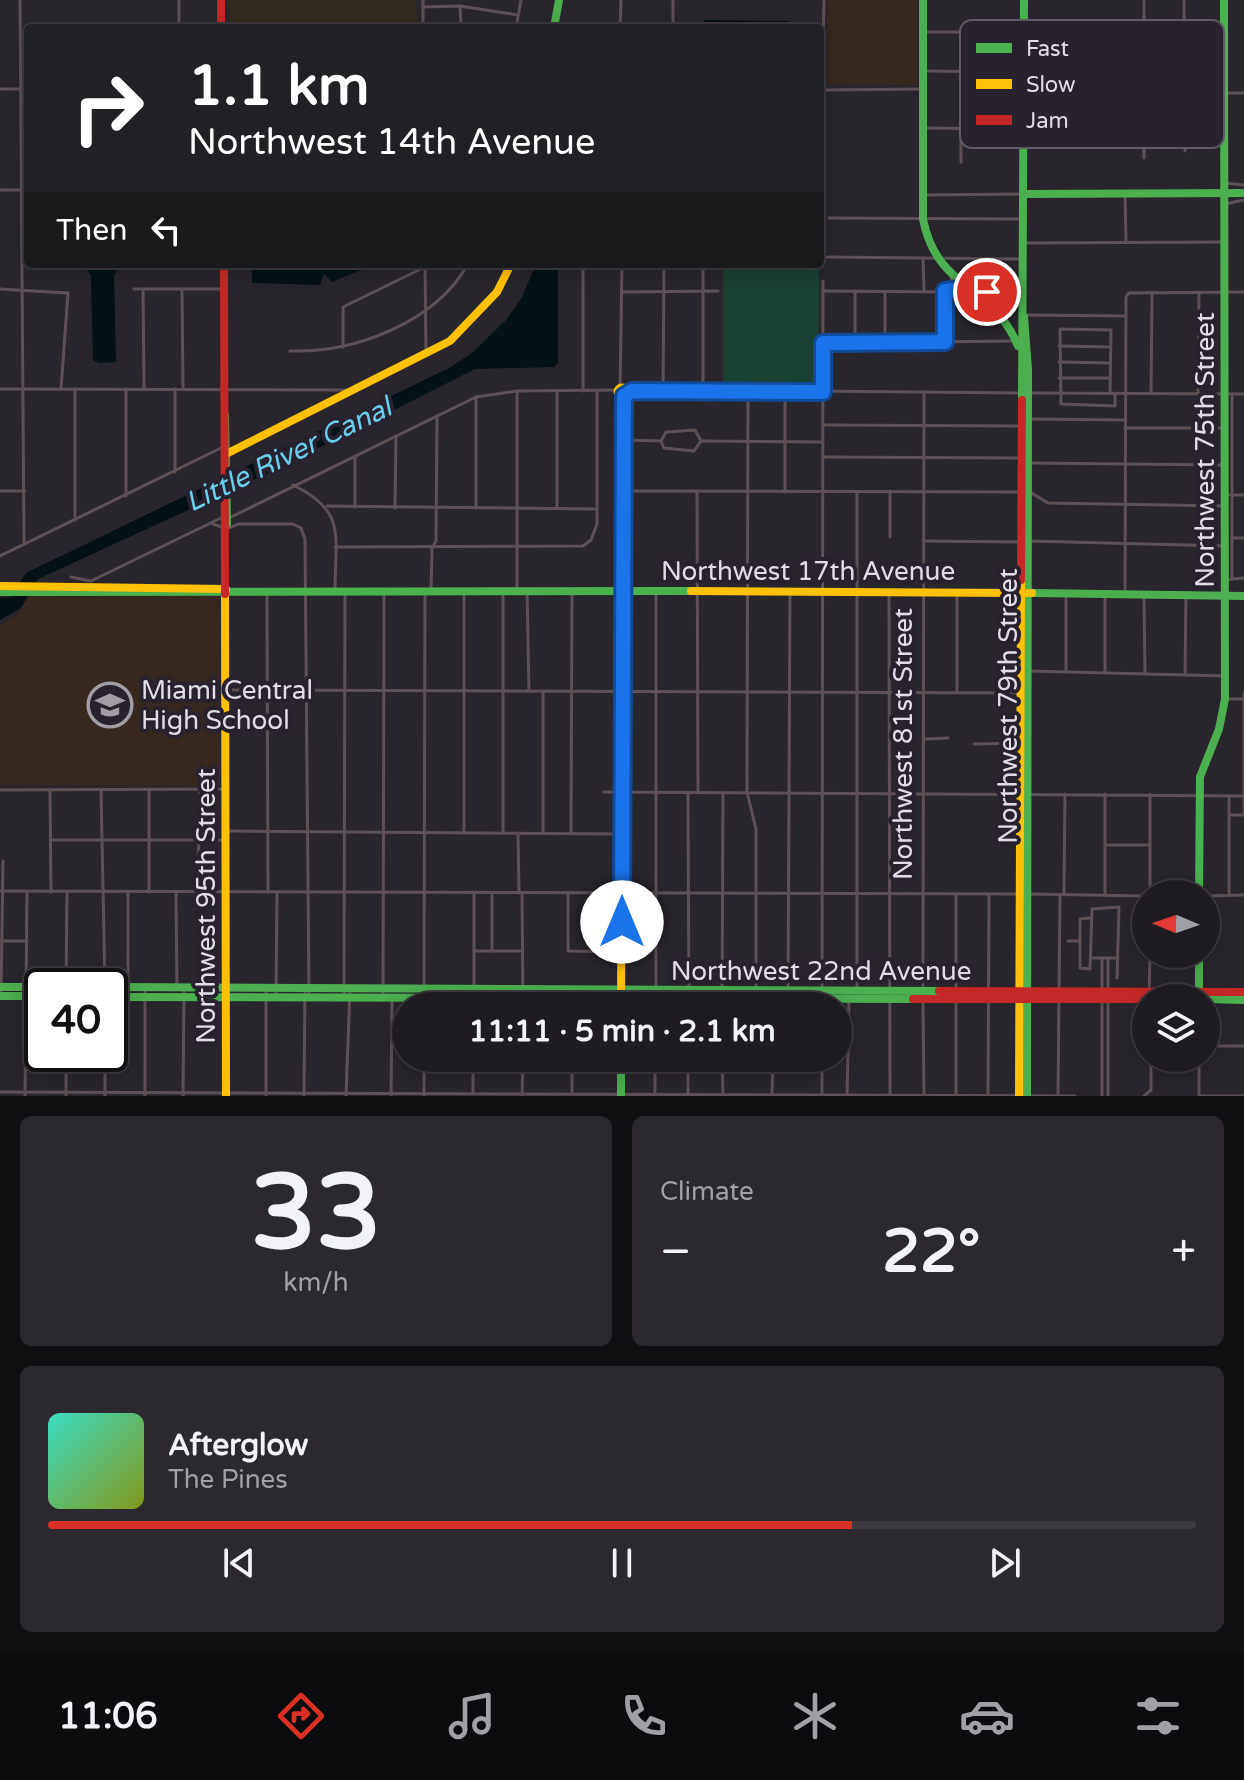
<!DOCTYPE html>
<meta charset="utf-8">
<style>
:root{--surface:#1e1c21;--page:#2b292e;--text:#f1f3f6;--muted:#a1a1a5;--line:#3c3a3f;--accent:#d93025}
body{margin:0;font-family:"Varela Round",sans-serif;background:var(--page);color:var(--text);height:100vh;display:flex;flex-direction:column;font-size:30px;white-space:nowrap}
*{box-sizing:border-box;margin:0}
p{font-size:26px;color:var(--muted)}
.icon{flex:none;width:44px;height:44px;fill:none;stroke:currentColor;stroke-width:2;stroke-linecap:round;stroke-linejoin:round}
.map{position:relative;height:1096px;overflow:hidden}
.drawer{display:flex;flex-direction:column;gap:20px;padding:20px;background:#100f12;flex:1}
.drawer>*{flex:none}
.top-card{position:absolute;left:24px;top:24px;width:800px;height:244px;border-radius:8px;box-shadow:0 4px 20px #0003,0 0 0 2px var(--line);background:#202124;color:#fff;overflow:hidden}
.needle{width:52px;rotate:272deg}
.fabs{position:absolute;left:1132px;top:880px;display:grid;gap:16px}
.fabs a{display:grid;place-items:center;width:88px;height:88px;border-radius:50%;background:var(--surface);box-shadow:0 4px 20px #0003,0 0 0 2px var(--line);font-size:40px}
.speed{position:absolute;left:24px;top:968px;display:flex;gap:16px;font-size:40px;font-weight:700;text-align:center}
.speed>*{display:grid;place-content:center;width:104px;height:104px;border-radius:50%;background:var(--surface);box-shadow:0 4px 20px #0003,0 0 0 2px var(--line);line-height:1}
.speed .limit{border:4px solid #111;border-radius:12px;background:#fff;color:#111}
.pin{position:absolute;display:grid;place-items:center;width:68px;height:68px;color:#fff;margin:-34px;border:4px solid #fff;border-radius:50%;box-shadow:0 2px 8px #0007}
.me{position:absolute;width:88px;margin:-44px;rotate:0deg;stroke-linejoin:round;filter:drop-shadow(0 0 6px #0008)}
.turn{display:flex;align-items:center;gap:28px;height:168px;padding:0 32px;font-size:36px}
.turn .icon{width:104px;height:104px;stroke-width:2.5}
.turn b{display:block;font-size:56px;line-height:68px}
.then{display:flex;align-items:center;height:76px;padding:0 32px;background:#0003;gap:16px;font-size:30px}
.big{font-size:60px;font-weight:700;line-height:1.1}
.drawer .card{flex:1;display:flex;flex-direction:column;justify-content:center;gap:12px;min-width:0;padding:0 28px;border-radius:12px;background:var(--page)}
.drawer .dial{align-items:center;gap:0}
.dial b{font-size:104px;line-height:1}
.song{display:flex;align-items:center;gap:24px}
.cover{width:96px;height:96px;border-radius:12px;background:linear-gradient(135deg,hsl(170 70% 55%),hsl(70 70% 35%))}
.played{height:8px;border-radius:4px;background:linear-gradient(90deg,var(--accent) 70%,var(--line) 70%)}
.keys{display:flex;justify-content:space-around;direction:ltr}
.heat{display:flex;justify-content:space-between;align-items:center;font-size:44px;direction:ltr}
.drawer .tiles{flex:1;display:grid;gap:20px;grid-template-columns:1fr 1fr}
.card:last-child{grid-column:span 2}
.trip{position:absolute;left:392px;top:992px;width:460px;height:80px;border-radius:40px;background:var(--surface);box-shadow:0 4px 20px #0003,0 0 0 2px var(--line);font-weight:700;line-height:80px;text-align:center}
.dock{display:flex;height:128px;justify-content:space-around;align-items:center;background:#0c0b0d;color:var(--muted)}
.dock .icon{width:56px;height:56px}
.dock .current{color:var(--accent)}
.dock b{font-size:36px;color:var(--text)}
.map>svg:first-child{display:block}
</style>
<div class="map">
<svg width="1244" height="1096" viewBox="0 0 1244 1096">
<rect width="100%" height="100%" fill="#28252c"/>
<g fill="#36281f">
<path d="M827,0H918L917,85H828Z"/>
<path d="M28,595L220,596V786L0,785V625L15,617Z"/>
</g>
<path fill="#322a1d" d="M228,0H415L419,28H229Z"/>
<path fill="#1a4031" d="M723,264H819L818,386L723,388Z"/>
<g fill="#041217">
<path d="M705,20L789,21L791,28H699Z"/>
<path d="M48,264H193L118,269L114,275L116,362L99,363L93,360L91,276L87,270Z"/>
<path d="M252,264H375L332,282L324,274L320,285L252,283Z"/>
<path d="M536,264H558V363L554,367L475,369L273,471L38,579L21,608L0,620V598L10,597L26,573L449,368L472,353L506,320L522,297Z"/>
</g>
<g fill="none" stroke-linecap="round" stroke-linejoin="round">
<g stroke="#5e5155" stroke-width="3">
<path d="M20,0L24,544"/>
<path d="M179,0V28"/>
<path d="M423,0V28"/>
<path d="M1184,0L1185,151"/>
<path d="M460,6L461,28"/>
<path d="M423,7L460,6L518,15"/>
<path d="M516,28L521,0"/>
<path d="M620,28L621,0"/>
<path d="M673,28V0"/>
<path d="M924,32H1024"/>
<path d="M924,71L1024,72"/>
<path d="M0,89H21"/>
<path d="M823,90L923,89"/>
<path d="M1125,93H1244"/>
<path d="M984,106V147"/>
<path d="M924,128L1024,129"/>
<path d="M1144,158V0"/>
<path d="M961,162V100"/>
<path d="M1225,183L1244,185"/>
<path d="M820,189L824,0"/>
<path d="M0,190H28"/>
<path d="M1125,194L1126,242"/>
<path d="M924,195L1024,194"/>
<path d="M1225,204L1244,200"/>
<path d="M829,218L1024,219"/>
<path d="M1024,243L1224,242"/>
<path d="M827,257L1023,259"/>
<path d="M923,258L924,290"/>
<path d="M425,264L426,352"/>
<path d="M583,264V391"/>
<path d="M703,264V391"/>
<path d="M0,289L68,293L61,389"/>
<path d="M134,289H224"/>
<path d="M143,289L144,389"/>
<path d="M182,290L183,389"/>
<path d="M823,291L953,292L966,288"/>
<path d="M622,292L718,291"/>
<path d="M948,292L954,287L951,278"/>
<path d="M982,297L989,291H1020"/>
<path d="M1025,315L1125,316"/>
<path d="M945,342V291"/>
<path d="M823,343L1015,341"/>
<path d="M855,343V291"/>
<path d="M885,343V291"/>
<path d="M1059,346L1111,347"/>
<path d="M343,347V307L425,267"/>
<path d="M290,351C354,353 435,323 468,264"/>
<path d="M1059,362L1110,363"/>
<path d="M1059,378H1110"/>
<path d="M620,388L622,264"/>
<path d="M0,389L349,390"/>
<path d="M175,389V472"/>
<path d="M626,389L1020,393"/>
<path d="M517,391V590"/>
<path d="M557,391V507"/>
<path d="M663,391L664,264"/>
<path d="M748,392L747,792L756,829V999"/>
<path d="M1028,393L1244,394"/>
<path d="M1110,393L1111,330L1060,329L1061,404L1115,406V393"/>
<path d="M1151,393L1152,293"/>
<path d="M1198,393L1199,293"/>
<path d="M476,397V508"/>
<path d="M1029,419L1125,420"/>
<path d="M824,425L1020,426"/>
<path d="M1125,428H1225"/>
<path d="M695,430L701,441L694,451L664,448L661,441L666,432Z"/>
<path d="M625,440L661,441"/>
<path d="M701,441L823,442"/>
<path d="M823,457L1023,458"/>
<path d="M1029,463L1225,465"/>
<path d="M293,485C347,511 335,536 335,590"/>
<path d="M0,491H25"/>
<path d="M626,491L1022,492"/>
<path d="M697,491L698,791"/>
<path d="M890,491V537"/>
<path d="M785,492V392"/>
<path d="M1030,492L1048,503L1225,506"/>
<path d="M1225,495H1244"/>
<path d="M126,496V389"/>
<path d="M327,506L597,509"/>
<path d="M355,507V456"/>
<path d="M395,508L396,436"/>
<path d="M229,518L476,397L517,391L618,390"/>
<path d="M75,520V389"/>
<path d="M213,524L227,529L238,524H293L301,528L305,539L309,997"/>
<path d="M1232,538H1244"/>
<path d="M923,541L1022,542"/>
<path d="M1029,541L1225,546"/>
<path d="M335,547L583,546L591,540L597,524V391"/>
<path d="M0,556L223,447"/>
<path d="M71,577L91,581L223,517"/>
<path d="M1232,579L1244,578"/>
<path d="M1225,580L1232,579V394"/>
<path d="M431,590L432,548L436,541L437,416"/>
<path d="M464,590V833"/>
<path d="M527,590L529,691"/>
<path d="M889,591L890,1095"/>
<path d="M267,593L268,892"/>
<path d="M1125,593L1126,297L1129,293L1244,292"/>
<path d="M1144,594L1145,673"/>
<path d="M1029,671L1226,676"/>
<path d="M1066,672V593"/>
<path d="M1105,672V593"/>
<path d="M1185,675L1186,595"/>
<path d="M227,690L1020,693"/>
<path d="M957,692V592"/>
<path d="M1244,693V814"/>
<path d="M1225,699H1244"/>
<path d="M924,739L948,738"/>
<path d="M974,744L1028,743"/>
<path d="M149,789V892"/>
<path d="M0,790L227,789"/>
<path d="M101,790L105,986"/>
<path d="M50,791L51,892"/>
<path d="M604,792L1244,796"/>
<path d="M688,794L689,1006"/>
<path d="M1229,796V895"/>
<path d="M1229,815H1244"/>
<path d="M226,831L622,834"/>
<path d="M543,832V692"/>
<path d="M503,833V590"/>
<path d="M518,833L519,893"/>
<path d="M571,833L572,591"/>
<path d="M51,840H226"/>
<path d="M1106,845H1150"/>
<path d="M198,873L200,789"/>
<path d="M0,891L1018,894"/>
<path d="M176,892L177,988"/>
<path d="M522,893L523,1006"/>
<path d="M568,893V951L622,952"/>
<path d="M1030,894L1146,896"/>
<path d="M1064,894L1065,794"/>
<path d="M1105,894V794"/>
<path d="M1150,894V794"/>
<path d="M1206,896L1244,895"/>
<path d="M1089,918L1080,919V968L1090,969L1092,909L1119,907L1117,978"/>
<path d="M0,941H27"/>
<path d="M1068,941H1080"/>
<path d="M474,951H522"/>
<path d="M492,951V893"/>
<path d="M1090,958H1118"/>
<path d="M66,986L67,892"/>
<path d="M128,987V892"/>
<path d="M145,988V1096"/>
<path d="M857,988V492"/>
<path d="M923,988L924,392"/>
<path d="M572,990V1006"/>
<path d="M788,991L790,591"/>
<path d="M1,996L3,861"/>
<path d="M276,996L277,892"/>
<path d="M344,998L345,594"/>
<path d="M383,998L384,594"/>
<path d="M1149,998L1150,954"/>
<path d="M923,1000L924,1096"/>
<path d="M424,1006L425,590"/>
<path d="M474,1006V893"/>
<path d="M656,1006V591"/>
<path d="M722,1006L723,793"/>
<path d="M773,1006V991"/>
<path d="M822,1006L823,281"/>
<path d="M1206,1046H1244"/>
<path d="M66,1054V1096"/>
<path d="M722,1058L723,1094"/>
<path d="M0,1092L1075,1096"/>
<path d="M473,1093V1058"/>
<path d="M572,1094V1058"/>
<path d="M655,1094V1058"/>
<path d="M772,1094L773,1058"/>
<path d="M822,1094V1058"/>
<path d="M956,1094V894"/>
<path d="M1199,1094V1058"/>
<path d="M988,1095L989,895"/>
<path d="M25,1096L27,891"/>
<path d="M105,1096V1054"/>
<path d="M183,1096L184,988"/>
<path d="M266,1096V989"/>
<path d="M304,1096L305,989"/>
<path d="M346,1096L350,989"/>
<path d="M391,1096L392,1000"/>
<path d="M424,1096V1058"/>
<path d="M522,1096L523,1058"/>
<path d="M688,1096V1058"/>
<path d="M847,1096L849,1000"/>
<path d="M1058,1096L1060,896"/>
<path d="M1102,1096V958"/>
<path d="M1108,1096V958"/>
<path d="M1144,1096L1151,1090V1058"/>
<path d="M1199,1096H1244"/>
</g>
<g stroke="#4caf50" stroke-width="8">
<path d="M923,0V219C937,291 993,284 1018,346"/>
<path d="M554,28L559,0"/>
<path d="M1024,194L1244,193"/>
<path d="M1024,317L1028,369L1027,1096"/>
<path d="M1022,400L1024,0"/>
<path d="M225,415L227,524"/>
<path d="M0,592L691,591"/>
<path d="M1032,593L1244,596"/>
<path d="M622,749L624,396"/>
<path d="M1199,894L1200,777L1219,729L1225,699L1224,1"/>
<path d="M1199,954V992"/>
<path d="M0,987H42"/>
<path d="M110,987L939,991"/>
<path d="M0,996H42"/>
<path d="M110,997L913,999"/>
<path d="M1206,999L1244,1000"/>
<path d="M621,1058V1096"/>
</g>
<g stroke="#ffc107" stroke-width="8">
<circle cx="622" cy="392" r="4.5"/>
<path d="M228,453L450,341L497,292L511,264"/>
<path d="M0,586L226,589"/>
<path d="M691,591L1032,593"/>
<path d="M225,594L226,1096"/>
<path d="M621,1006L622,749"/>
<path d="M1019,1096L1021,580"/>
</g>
<g stroke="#c62828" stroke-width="8">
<path d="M221,0V28"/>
<path d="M224,264L225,594"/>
<path d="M1021,580L1022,400"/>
<path d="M939,991L1244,992"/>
<path d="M913,999H1146"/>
</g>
</g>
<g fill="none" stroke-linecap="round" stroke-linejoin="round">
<g stroke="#114b97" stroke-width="20">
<path id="route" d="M622,922L624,396L632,391L823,392V343L945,342V291L966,288L982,297L987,292"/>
</g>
<use href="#route" stroke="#1a73e8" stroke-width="14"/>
</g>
<defs>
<g id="school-ring" transform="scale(2.3)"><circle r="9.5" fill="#28222f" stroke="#a09da4" stroke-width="1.5"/><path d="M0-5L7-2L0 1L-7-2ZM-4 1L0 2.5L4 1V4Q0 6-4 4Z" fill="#a09da4"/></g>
</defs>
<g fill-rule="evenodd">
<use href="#school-ring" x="110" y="705"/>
</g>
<g text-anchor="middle" stroke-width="8" stroke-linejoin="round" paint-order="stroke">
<g font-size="26" fill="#e1dde5" stroke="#28222f">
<text transform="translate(1205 450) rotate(-90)" y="9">Northwest 75th Street</text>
<text x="808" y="580">Northwest 17th Avenue</text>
<text transform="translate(1008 706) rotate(-90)" y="9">Northwest 79th Street</text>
<text transform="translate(903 744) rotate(-90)" y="9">Northwest 81st Street</text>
<text transform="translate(206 906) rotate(-90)" y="9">Northwest 95th Street</text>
<text x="821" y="980">Northwest 22nd Avenue</text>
</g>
<g font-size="26" fill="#e1dde5" stroke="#28222f" text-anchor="start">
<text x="141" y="699">Miami Central<tspan x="141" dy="30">High School</tspan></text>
</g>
<g font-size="28" font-style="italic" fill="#6aceeb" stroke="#28222f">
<text transform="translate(288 454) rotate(-26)" y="10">Little River Canal</text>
</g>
</g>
<rect x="960" y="20" width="264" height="128" rx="12" fill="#28222f" stroke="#605a66" stroke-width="2"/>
<rect x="976" y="43" width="36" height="10" fill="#4caf50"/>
<rect x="976" y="79" width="36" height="10" fill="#ffc107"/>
<rect x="976" y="115" width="36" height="10" fill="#c62828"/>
<g font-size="22" fill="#e1dde5">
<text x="1026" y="56">Fast</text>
<text x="1026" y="92">Slow</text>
<text x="1026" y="128">Jam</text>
</g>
</svg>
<div class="fabs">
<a><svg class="needle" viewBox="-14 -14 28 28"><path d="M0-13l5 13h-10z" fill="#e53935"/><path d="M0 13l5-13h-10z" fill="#a1a1a5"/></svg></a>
<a><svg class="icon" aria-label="layers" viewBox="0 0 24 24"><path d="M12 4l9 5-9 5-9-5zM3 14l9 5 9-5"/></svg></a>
</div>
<div class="speed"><div class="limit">40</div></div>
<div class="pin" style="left:987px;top:292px;background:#d93025"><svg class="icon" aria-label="arrive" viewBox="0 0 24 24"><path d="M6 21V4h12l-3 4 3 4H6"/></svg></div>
<svg class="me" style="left:622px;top:922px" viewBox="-20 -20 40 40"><circle r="19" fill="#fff"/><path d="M0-13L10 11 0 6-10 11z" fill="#1a73e8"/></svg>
<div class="trip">11:11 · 5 min · 2.1 km</div>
<div class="top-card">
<div class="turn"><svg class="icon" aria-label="right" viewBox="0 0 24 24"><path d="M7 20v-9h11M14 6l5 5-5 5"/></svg><div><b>1.1 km</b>Northwest 14th Avenue</div></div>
<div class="then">Then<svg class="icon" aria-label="left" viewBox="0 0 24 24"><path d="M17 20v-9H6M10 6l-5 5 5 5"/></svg></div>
</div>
</div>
<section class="drawer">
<div class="tiles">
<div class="card dial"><b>33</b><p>km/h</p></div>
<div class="card"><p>Climate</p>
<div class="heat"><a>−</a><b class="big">22°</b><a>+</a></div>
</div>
<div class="card">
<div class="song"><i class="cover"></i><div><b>Afterglow</b><p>The Pines</p></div></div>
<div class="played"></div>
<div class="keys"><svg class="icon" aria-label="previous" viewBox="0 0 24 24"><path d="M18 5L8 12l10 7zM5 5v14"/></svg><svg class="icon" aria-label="pause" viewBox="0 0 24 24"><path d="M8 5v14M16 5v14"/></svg><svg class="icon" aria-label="next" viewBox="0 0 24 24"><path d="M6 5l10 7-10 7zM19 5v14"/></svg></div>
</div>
</div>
</section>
<nav class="dock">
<b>11:06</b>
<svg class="icon current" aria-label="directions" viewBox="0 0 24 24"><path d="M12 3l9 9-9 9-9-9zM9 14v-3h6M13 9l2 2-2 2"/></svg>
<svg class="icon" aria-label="music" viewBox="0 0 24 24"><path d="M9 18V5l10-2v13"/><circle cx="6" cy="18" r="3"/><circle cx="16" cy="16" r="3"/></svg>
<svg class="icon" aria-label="phone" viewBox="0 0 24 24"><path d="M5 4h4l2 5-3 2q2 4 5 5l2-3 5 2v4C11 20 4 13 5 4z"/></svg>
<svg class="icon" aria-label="climate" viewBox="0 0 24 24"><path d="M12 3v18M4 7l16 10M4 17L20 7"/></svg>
<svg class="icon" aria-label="car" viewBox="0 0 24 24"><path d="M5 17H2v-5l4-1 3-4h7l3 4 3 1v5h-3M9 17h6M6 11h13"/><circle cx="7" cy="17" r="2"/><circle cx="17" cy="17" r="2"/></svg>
<svg class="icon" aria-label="filters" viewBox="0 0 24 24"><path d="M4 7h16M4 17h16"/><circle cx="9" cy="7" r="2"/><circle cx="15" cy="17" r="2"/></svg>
</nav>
